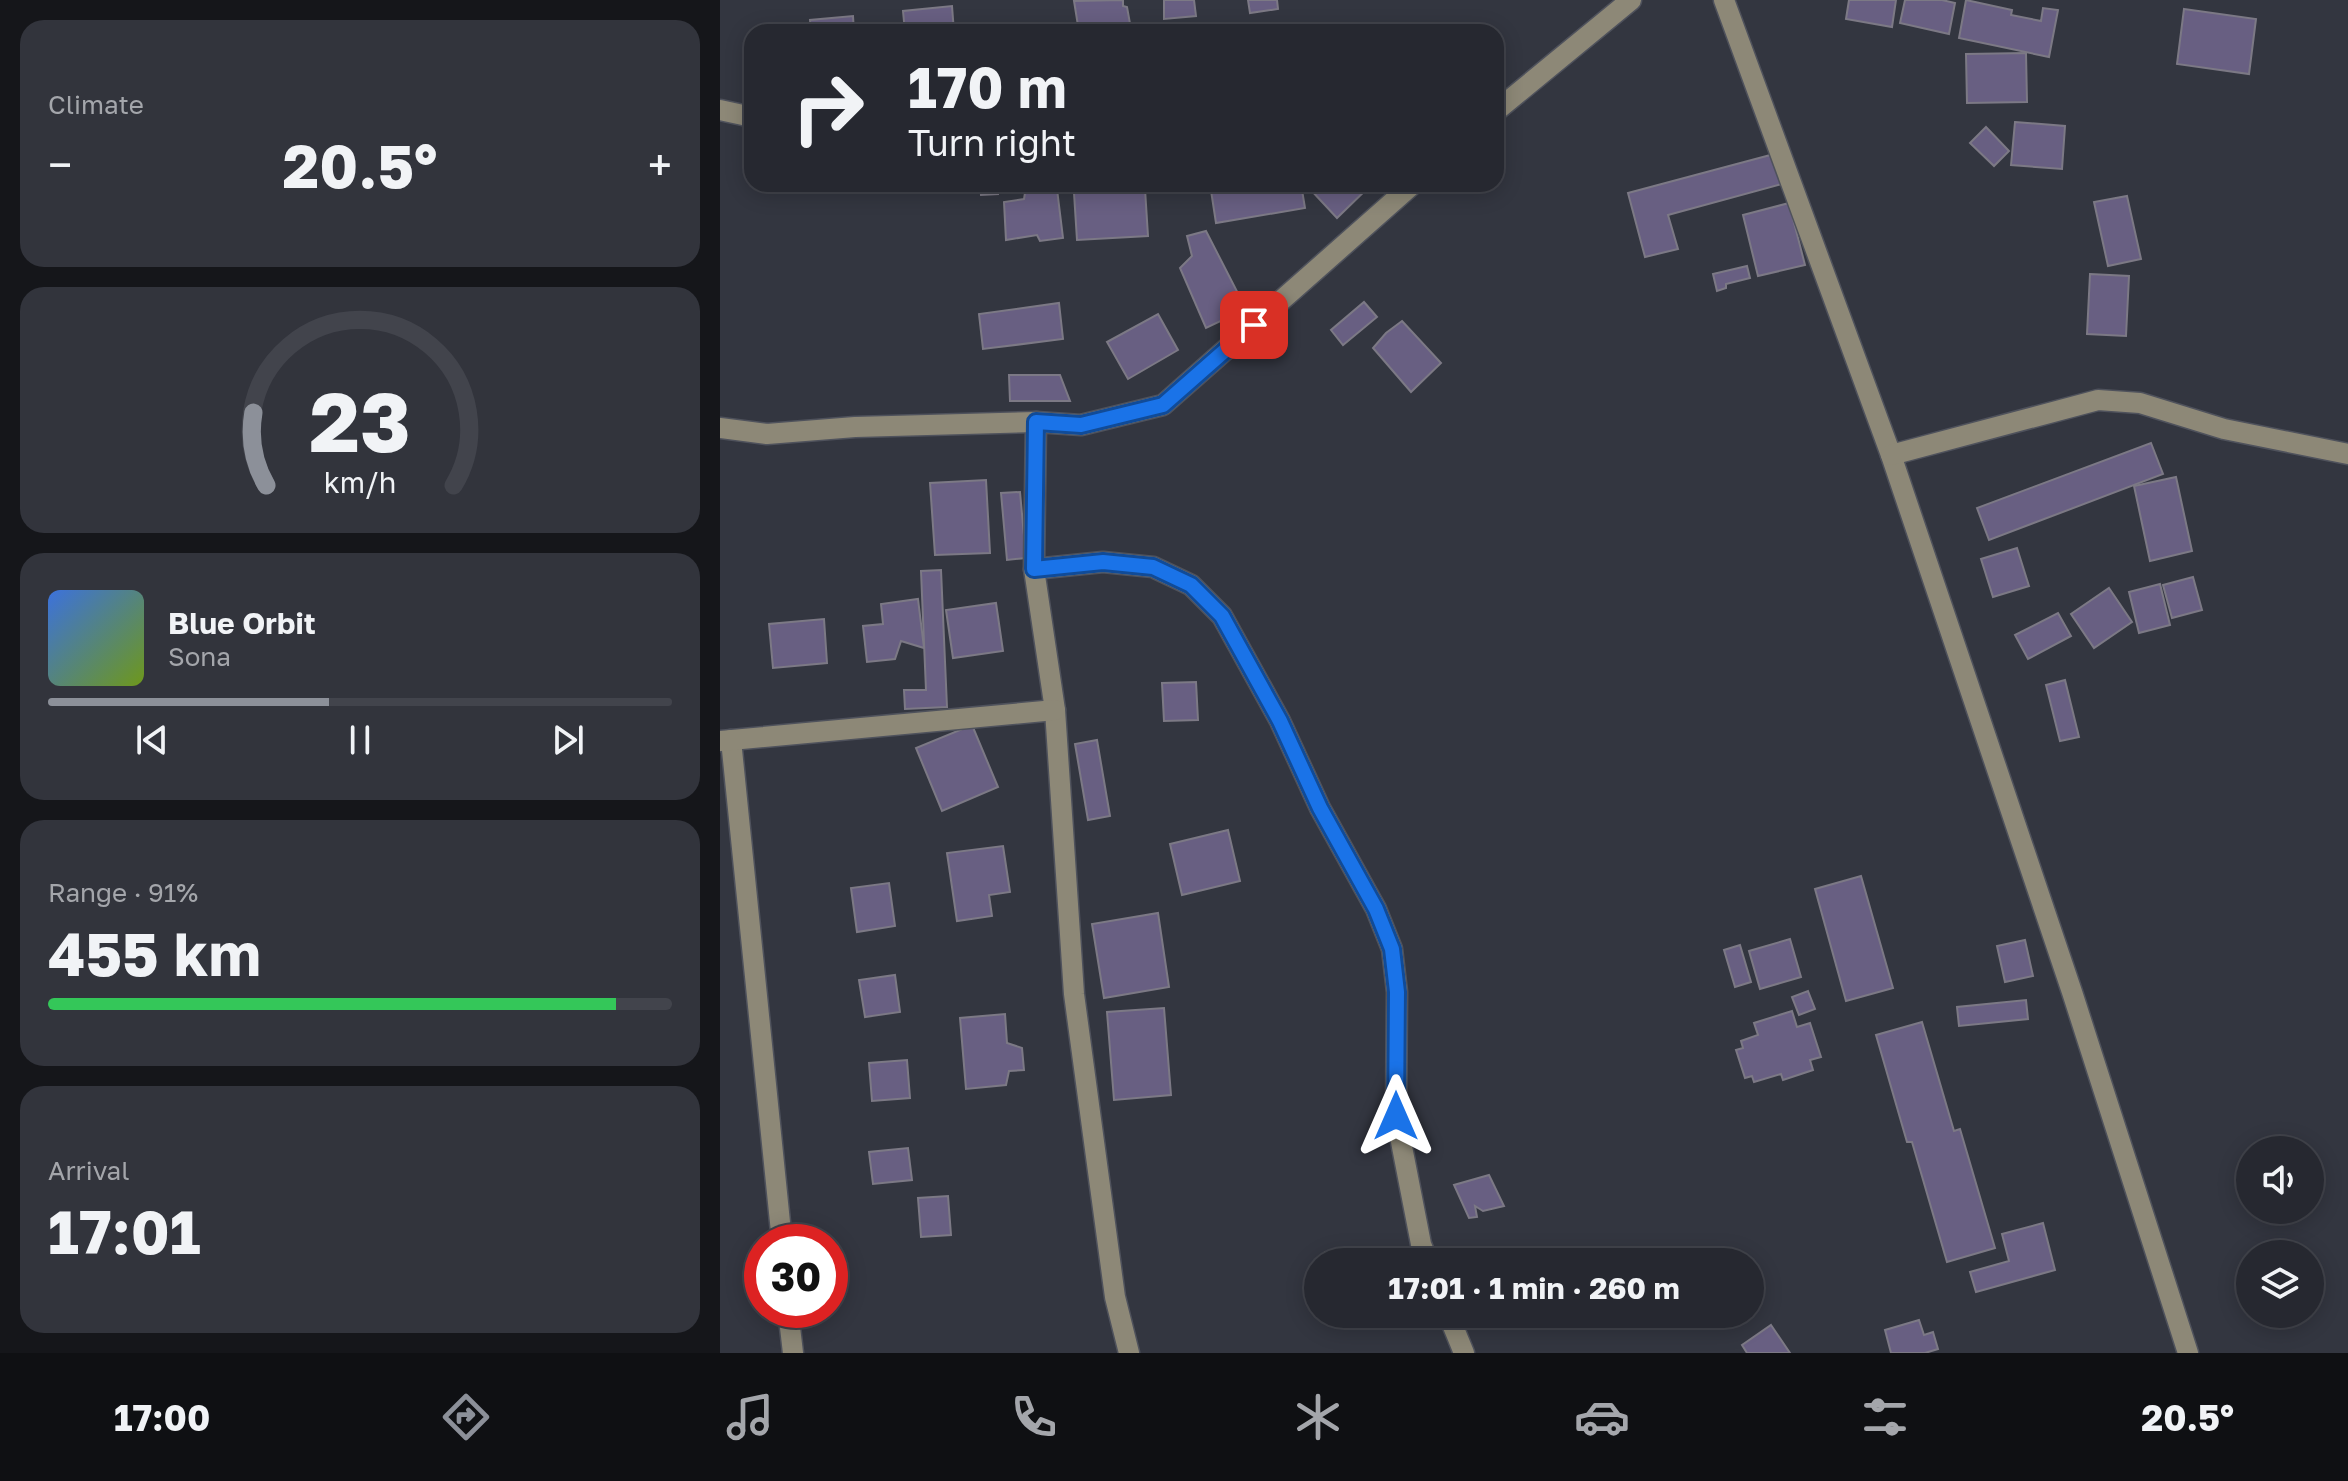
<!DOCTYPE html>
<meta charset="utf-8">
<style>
:root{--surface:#262830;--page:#32343c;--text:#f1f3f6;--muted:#a4a6ab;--line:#42444c;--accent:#8c9099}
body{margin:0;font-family:"Golos Text",sans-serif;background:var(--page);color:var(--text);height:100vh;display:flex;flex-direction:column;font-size:30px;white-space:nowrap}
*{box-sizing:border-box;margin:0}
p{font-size:26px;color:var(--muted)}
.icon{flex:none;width:44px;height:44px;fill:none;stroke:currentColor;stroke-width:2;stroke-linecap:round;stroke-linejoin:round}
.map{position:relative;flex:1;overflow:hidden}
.details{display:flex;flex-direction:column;gap:20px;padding:20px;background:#15161a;width:720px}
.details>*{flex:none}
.guide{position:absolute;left:24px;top:24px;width:760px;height:168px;border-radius:24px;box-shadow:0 4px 20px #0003,0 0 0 2px var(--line);background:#262830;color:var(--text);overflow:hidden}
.fabs{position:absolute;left:1516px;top:1136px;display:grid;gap:16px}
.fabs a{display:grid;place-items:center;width:88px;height:88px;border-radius:50%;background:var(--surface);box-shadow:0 4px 20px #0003,0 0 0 2px var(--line);font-size:40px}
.speed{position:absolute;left:24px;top:1224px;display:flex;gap:16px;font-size:40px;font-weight:700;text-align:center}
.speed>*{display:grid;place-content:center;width:104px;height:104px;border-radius:50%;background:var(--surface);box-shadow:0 4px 20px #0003,0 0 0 2px var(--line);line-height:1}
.speed .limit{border:12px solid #d22;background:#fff;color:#111}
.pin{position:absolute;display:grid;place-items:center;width:68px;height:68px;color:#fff;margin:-34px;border-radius:16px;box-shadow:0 4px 12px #0006}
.me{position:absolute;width:88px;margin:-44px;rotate:0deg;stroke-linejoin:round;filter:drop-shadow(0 0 6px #0008)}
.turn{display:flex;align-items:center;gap:28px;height:168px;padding:0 32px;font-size:36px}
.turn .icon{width:104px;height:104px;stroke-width:2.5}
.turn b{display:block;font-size:56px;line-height:68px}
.big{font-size:60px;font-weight:700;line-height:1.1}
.details .tile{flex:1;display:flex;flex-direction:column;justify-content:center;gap:12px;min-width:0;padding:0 28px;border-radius:24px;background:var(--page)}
.details .dial{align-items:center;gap:0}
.dial svg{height:208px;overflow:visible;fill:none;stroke:var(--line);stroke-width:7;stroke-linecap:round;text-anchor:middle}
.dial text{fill:var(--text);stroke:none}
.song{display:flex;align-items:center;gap:24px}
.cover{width:96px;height:96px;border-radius:12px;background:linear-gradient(135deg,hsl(220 70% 55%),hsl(80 70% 35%))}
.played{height:8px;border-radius:4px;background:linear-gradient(90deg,var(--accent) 45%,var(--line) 45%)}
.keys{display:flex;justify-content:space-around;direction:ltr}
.heat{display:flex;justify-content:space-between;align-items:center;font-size:44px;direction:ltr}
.charge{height:12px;border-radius:6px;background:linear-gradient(90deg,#34c759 91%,var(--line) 0)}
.trip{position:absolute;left:584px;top:1248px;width:460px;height:80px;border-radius:40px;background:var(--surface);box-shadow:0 4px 20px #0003,0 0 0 2px var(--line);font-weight:700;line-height:80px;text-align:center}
.tab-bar{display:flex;height:128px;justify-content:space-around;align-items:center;background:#0f1013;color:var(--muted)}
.tab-bar .icon{width:56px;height:56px}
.tab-bar .current{color:var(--accent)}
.tab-bar b{font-size:36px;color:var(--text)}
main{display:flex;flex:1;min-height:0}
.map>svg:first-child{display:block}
</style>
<main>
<section class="details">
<div class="tile"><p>Climate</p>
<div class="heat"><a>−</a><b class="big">20.5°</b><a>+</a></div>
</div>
<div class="tile dial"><svg viewBox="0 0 100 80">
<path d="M14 69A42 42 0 1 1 86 69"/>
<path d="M14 69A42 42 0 0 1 9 41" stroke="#8c9099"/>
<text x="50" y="56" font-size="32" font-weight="700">23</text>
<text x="50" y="72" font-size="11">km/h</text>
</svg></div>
<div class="tile">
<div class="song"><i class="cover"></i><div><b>Blue Orbit</b><p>Sona</p></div></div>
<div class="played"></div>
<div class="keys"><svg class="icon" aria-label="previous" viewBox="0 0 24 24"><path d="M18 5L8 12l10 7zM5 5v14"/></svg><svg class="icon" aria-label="pause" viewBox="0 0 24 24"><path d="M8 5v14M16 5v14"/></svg><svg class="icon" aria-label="next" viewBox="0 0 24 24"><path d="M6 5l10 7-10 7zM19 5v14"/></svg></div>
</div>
<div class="tile"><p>Range · 91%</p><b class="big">455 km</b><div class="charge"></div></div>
<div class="tile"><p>Arrival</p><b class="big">17:01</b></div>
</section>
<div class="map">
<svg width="1628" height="1353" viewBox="0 0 1628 1353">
<rect width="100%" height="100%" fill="#333640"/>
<g fill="#685f82" stroke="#7c7985" stroke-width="2">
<path d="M403,0V6L407,7L411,29L359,32L354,1Z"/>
<path d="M444,0H474L476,16L444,19Z"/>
<path d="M528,0H557L558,9L530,13Z"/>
<path d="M1129,0H1176L1172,27L1126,19Z"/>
<path d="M1185,0H1222L1235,3L1229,34L1180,23Z"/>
<path d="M1246,0L1292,10L1291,15L1321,21L1323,8L1338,10L1329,57L1239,38Z"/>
<path d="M232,6L234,32H185L183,11Z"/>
<path d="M1464,9L1536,19L1529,74L1457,64Z"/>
<path d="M133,16L134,32H91L90,20Z"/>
<path d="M1306,53L1307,102L1247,103L1246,54Z"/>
<path d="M1295,122L1345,126L1342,169L1291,165Z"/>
<path d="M1266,127L1289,151L1274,166L1250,143Z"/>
<path d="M1054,154L1062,184L948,215L958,249L925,257L908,193Z"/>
<path d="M260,184H277L278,194L261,195Z"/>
<path d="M490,184H581L585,208L496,223Z"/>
<path d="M596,184H652L617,218L590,189Z"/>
<path d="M337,189L343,238L320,241L317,235L286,240L284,202L304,199L305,193Z"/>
<path d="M425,189L428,236L357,240L354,193Z"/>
<path d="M1407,196L1421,259L1388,266L1374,202Z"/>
<path d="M1069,203L1085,265L1038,276L1023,215Z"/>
<path d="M486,231L526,309L486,328L460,268L472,256L467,236Z"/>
<path d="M1027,266L1030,278L1006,284V288L997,291L993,274Z"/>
<path d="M1370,274L1409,276L1406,336L1367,334Z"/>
<path d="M644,302L657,317L623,345L611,330Z"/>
<path d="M339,303L343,339L263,349L259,314Z"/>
<path d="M438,314L458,350L408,379L387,342Z"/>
<path d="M682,321L721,363L691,392L653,348L666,333Z"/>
<path d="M289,375H340L350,401H290Z"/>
<path d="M1431,443L1443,474L1269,540L1257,508Z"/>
<path d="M1456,477L1472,551L1430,561L1414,486Z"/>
<path d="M266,480L270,553L215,555L210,483Z"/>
<path d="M300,492L306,558L287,560L281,493Z"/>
<path d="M1297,548L1309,586L1273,597L1261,559Z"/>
<path d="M221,570L227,707L185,709L184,690H206L201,571Z"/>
<path d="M1473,577L1482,610L1452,618L1443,585Z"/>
<path d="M1440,584L1450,625L1419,633L1409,592Z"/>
<path d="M1389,588L1412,622L1374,648L1351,614Z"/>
<path d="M198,599L204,648L181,641L175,659L147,662L143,626L163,624L161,604Z"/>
<path d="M276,603L283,651L233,658L226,610Z"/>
<path d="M1338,613L1351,636L1308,659L1295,635Z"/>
<path d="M104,619L107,663L53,668L49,624Z"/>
<path d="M1345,680L1359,737L1340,741L1326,685Z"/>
<path d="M476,682L478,720L444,721L442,683Z"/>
<path d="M252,725L278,787L222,811L196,748Z"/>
<path d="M377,740L390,816L368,820L355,744Z"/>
<path d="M508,830L520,881L462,895L450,844Z"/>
<path d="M283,846L290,892L269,895L272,916L237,921L227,853Z"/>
<path d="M1141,876L1173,988L1126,1001L1095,889Z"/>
<path d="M169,883L175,926L137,932L131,888Z"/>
<path d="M438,913L449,987L384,998L372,924Z"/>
<path d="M1070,939L1081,977L1040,989L1029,951Z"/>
<path d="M1305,940L1313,976L1285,982L1277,946Z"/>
<path d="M1020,945L1031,982L1015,987L1004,950Z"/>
<path d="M175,975L180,1012L145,1017L139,980Z"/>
<path d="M1088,991L1095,1009L1079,1015L1072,997Z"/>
<path d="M1306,1000L1308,1019L1239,1026L1237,1007Z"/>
<path d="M444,1008L451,1095L394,1100L387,1012Z"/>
<path d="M1072,1011L1077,1027L1090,1023L1101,1057L1090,1060L1093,1070L1063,1080L1061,1074L1034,1082L1032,1076L1025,1078L1016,1050L1023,1048L1021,1041L1038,1035L1034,1023Z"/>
<path d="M285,1014L287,1043L302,1048L304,1070L289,1071L286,1085L246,1089L240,1018Z"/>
<path d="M1202,1022L1234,1131L1240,1129L1275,1248L1227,1262L1192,1142H1187L1156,1035Z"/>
<path d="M187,1060L190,1098L152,1101L149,1063Z"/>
<path d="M188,1148L192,1180L153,1184L149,1152Z"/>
<path d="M769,1175L784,1206L763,1211L755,1206L757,1217L749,1218L734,1185Z"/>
<path d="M228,1196L231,1235L201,1237L198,1198Z"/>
<path d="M1323,1223L1335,1270L1256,1292L1250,1272L1289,1261L1282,1234Z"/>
<path d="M605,1252H625L628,1262H600Z"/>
<path d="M857,1314H885L862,1325Z"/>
<path d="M1199,1320L1204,1335L1213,1332L1218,1349L1205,1353H1171L1165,1330Z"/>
<path d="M1051,1325L1070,1353H1027L1022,1345Z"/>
</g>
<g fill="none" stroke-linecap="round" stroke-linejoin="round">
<g stroke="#4f525c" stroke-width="23">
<g id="minor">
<path d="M1004,0L1171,455L1352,992L1468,1353"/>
<path d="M0,110L32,117"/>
<path d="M776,111L911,0"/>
<path d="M316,422L314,569L335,710L354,994L395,1297L409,1353"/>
<path d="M0,428L47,434L135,427L316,422L361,425L443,405L693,184"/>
<path d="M1171,455L1378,400L1420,403L1504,429L1628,454"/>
<path d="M314,569L383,562L433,567L471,585L502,616L560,721L600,808L656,909L672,949L677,992L676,1116L701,1244L708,1262"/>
<path d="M11,740L62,1242"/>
<path d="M0,741L335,710"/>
<path d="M68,1310L73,1353"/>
<path d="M728,1314L744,1353"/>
</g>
</g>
<use href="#minor" stroke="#8d8877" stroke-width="20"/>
</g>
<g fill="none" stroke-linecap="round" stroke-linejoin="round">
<g stroke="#114b97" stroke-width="20">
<path id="route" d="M534,325L443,405L361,425L316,422L314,569L383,562L433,567L471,585L502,616L560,721L600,808L656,909L672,949L677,992L676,1116"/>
</g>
<use href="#route" stroke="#1a73e8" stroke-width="14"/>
</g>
</svg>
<div class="fabs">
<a><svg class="icon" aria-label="sound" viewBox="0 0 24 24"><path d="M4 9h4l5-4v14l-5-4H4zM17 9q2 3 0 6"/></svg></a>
<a><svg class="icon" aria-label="layers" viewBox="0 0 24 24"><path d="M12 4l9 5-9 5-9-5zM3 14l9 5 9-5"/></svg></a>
</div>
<div class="speed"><div class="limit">30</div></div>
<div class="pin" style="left:534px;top:325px;background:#d93025"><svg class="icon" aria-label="arrive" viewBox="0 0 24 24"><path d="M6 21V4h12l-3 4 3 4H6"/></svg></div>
<svg class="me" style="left:676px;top:1116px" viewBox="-20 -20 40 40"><path d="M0-17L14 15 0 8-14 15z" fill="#1a73e8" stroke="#fff" stroke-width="4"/></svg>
<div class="trip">17:01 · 1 min · 260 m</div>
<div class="guide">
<div class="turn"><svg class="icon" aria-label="right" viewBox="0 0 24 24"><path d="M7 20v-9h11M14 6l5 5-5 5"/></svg><div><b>170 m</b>Turn right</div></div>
</div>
</div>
</main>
<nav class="tab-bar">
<b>17:00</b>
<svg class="icon current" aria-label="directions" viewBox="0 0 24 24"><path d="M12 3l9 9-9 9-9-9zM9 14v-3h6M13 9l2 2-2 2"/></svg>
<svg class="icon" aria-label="music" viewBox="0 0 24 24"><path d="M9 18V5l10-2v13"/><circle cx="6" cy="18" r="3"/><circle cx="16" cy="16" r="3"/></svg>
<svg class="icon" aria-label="phone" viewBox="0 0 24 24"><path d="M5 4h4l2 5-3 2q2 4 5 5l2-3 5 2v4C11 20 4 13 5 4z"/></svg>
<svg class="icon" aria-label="climate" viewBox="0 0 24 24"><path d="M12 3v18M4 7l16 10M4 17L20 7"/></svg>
<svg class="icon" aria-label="car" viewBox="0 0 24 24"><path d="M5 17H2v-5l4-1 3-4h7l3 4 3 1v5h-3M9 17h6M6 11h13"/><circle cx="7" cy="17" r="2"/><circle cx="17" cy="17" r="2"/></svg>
<svg class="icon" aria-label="filters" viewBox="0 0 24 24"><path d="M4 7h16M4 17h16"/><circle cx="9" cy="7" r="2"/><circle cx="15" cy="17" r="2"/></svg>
<b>20.5°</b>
</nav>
